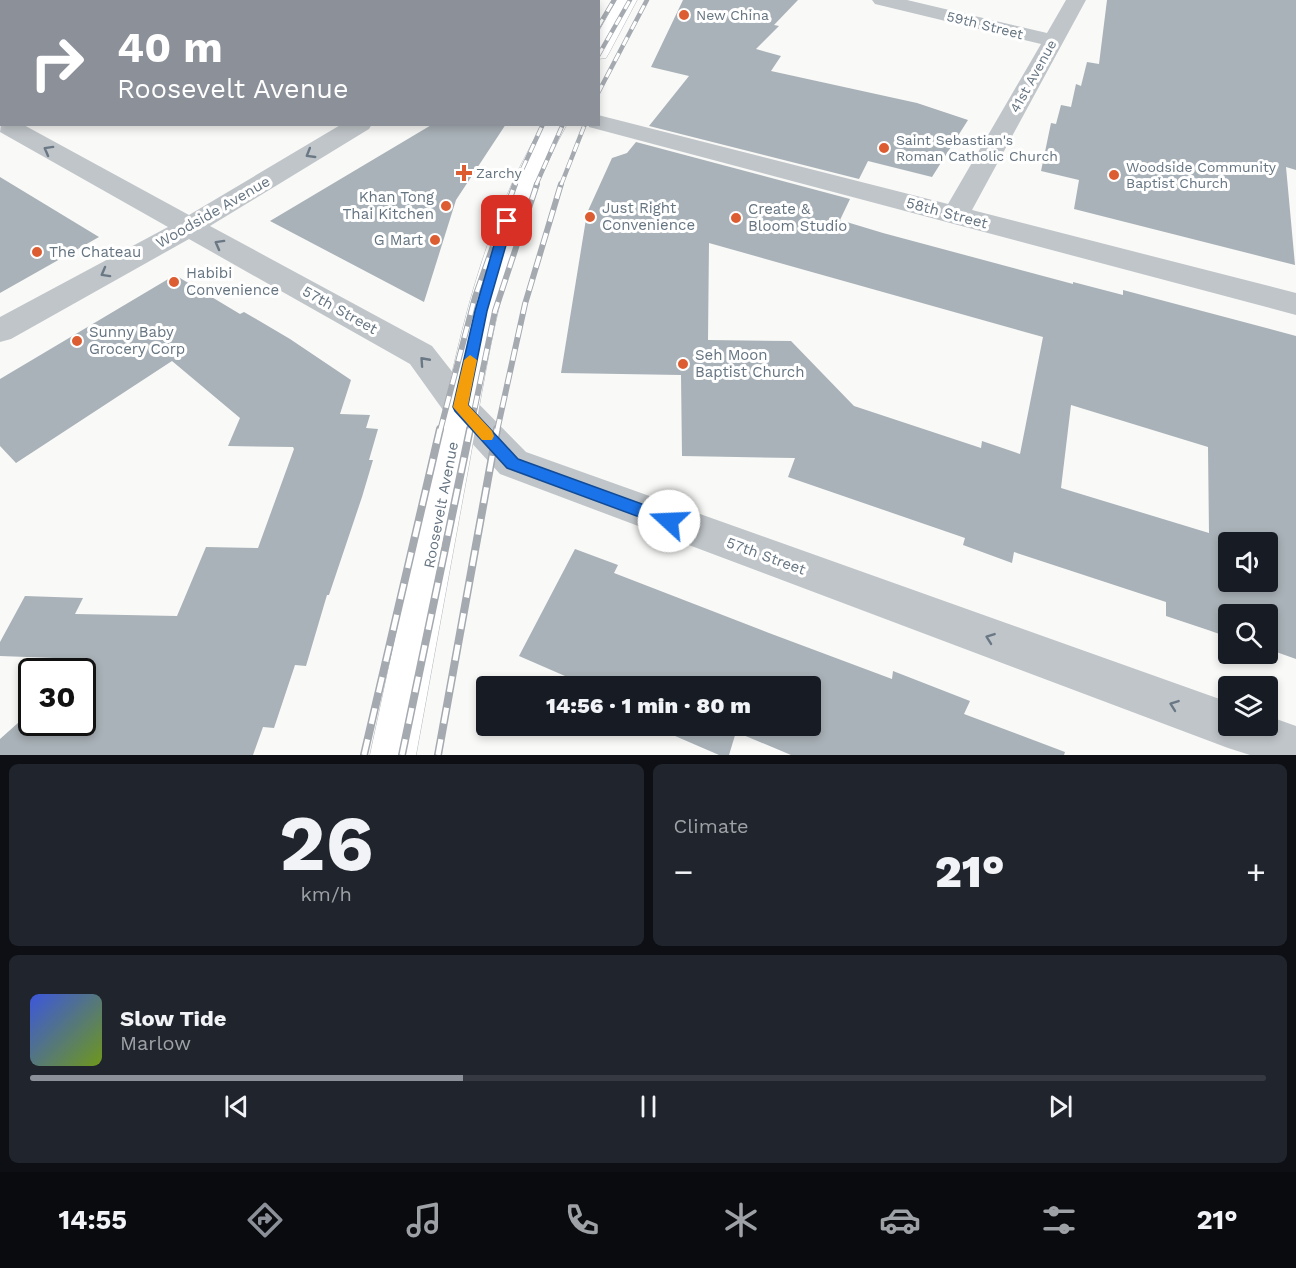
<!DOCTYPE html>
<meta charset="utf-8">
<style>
:root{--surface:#171b24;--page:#20242c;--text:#f1f3f6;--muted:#9ea1a6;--line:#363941;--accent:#8c9099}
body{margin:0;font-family:"Work Sans",sans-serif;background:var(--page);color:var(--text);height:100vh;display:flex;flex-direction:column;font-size:22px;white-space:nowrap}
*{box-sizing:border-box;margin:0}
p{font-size:20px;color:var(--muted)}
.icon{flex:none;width:33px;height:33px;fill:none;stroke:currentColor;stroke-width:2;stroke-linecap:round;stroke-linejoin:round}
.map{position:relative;height:755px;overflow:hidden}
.side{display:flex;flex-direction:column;gap:9px;padding:9px;background:#0d0f14;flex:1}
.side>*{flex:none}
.hud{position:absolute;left:0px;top:0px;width:600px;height:126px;box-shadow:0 3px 9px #0003;background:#8c9099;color:#fff;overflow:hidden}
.buttons{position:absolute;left:1218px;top:532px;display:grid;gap:12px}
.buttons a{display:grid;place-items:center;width:60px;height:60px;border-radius:6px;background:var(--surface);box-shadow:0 3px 9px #0003;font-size:30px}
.speed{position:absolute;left:18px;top:658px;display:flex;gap:12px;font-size:30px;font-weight:700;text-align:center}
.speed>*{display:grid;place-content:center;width:78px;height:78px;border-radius:50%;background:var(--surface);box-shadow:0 3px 9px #0003;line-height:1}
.speed .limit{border:3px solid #111;border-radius:9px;background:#fff;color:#111}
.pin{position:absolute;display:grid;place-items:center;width:51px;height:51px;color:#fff;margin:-26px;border-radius:12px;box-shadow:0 3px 9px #0006}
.me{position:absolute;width:66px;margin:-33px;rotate:290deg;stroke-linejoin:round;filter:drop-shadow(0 0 4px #0008)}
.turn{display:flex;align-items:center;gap:21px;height:126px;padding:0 18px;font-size:27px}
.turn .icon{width:78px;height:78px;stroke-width:2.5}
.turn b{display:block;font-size:42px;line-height:51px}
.big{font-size:45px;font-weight:800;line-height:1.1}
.side .card{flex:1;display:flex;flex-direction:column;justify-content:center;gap:9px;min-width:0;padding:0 21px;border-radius:9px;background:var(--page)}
.side .dial{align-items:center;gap:0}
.dial b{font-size:78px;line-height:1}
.song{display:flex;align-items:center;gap:18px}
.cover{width:72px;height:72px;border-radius:9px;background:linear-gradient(135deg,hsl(230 70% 55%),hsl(80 70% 35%))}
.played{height:6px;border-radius:3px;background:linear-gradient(90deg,var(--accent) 35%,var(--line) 35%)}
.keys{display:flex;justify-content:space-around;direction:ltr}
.heat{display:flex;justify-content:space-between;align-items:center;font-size:33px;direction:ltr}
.side .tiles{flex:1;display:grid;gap:9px;grid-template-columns:1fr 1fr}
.card:last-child{grid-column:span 2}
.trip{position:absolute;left:476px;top:676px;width:345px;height:60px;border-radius:6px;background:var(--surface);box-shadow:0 3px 9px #0003;font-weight:800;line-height:60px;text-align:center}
.tab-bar{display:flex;height:96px;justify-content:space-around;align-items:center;background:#090b0e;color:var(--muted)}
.tab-bar .icon{width:42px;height:42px}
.tab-bar .on{color:var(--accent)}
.tab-bar b{font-size:27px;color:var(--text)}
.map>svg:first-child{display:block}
</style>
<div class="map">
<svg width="1296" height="755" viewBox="0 0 1296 755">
<rect width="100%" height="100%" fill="#f9f9f7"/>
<g fill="#a9b2b8" fill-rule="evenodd">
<path d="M683,0H798L774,25L779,26L756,49L781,56L771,71L917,103L968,120L932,177L868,161L859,179L649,126L689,76L651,67Z"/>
<path d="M1107,0H1296V170L1286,167L1295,265L1074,209L1079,180L1041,171L1051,123L1056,124L1061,105L1071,107L1076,84L1081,86L1087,62L1099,64Z"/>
<path d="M433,124H506L456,200L424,302L270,221Z"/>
<path d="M636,142L850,199L840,220L883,233L1073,284V282L1123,295V290L1296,336V659L1268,649V615H1228V637L1208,630L1166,616V602L1014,552L1012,563L963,545L965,538L788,477L795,458L682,456L681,375L561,373L587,213L612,158L627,153ZM709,243L1043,337L1020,454L982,441L981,448L854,406L791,341L708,340ZM1071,405L1208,447L1209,533L1061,488ZM1228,543H1268V582H1228Z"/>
<path d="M0,177L99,237L0,293Z"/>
<path d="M175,275L240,314L244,312L290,339L351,380L340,414L370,415L366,428L378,429L369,460H373L362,497L329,595H327L306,666L295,665L274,728L263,727L253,755H0V739L28,714L32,706V723H82V672H48L54,658L0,656V642L25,596L83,598L75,614L177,616L206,547L258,548L294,449L293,447L228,446L240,418L172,361L16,463L0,446V379Z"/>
<path d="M575,549L618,565L614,573L769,633L892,679L893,671L970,701L964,714L1065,752L1064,755H791L736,732L729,755H719L652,726H810V687L560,686L565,676L519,656Z"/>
</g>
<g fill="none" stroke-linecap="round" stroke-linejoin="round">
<g stroke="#b4b9bd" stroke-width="1">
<g id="major">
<path d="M617,0H637L609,53L606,58L598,59V33Z"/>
<path d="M543,124H567C507,233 491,339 470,459C452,558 434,656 416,755H370C391,657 412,559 433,461C459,340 479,233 543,124Z"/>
</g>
</g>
<g fill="#c0c5c9" fill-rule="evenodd">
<path d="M325,0H348L349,2H326Z"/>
<path d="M549,0H570L548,2Z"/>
<path d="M872,0H907L1047,33L1066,0H1086L972,210L1296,293V315L589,127L588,124H598V115L948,204L1041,44L875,4Z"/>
<path d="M2,117V124H22L189,215L342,124H372L369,129L210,226L432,346L472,397L526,452L1228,702V726H1268V716L1296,726V755H1250L1228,748L500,474L448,417L410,364L189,239L11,339L0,342V317L168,227L0,132Z"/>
</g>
<use href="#major" fill="#fff" fill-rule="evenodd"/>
<g stroke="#a4aab0" stroke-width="4.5">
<g id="rail-far2">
<path d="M598,27L614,0"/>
<path d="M598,56L630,0"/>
<path d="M598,93L647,0"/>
<path d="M515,185L543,124"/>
<path d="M536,185L563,124"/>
<path d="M561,185L585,124"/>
</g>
</g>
<g stroke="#a4aab0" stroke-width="6">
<g id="rail-far1">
<path d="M440,431L475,297L515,184"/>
<path d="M470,431L495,311L537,184"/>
<path d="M497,431L525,304L561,184"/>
</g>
</g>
<g stroke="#a4aab0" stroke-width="8">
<g id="rail">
<path d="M364,755L440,429"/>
<path d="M402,755L470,429"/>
<path d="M438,755L497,429"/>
</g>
</g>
<use href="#rail-far2" stroke="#fff" stroke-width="3" stroke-dasharray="9" stroke-linecap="butt"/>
<use href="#rail-far1" stroke="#fff" stroke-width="4" stroke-dasharray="12" stroke-linecap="butt"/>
<use href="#rail" stroke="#fff" stroke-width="5" stroke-dasharray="16" stroke-linecap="butt"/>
</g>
<defs><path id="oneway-chevron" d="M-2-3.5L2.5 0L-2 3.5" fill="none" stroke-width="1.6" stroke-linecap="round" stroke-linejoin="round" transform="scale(1.5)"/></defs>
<g stroke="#6a7885">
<use href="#oneway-chevron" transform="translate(48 150) rotate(-151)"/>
<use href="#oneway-chevron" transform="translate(310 154) rotate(149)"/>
<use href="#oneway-chevron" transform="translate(219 244) rotate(-151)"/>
<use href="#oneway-chevron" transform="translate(105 273) rotate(151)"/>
<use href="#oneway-chevron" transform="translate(424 361) rotate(-132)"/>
<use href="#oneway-chevron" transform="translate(990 638) rotate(-160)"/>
<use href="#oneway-chevron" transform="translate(1174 705) rotate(-160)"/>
</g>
<path fill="#1a73e8" stroke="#114b97" stroke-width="1.5" d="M507,218L513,221L487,311L468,405L518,459L675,516L677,521L675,526L669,528L507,468L455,411L453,407L475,311L501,221Z"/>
<path fill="#f59e0b" d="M470,355L477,360L468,405L492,431L494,436L492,440H482L453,407L464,360Z"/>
<g fill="#dd5d32" stroke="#fff" stroke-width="2">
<circle cx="684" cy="15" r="6"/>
<circle cx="884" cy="148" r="6"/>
<path d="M461 164h6v6h6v6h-6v6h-6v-6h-6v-6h6z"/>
<circle cx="1114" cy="175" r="6"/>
<circle cx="446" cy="206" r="6"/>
<circle cx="590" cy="217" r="6"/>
<circle cx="736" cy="218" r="6"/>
<circle cx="435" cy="240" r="6"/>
<circle cx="37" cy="252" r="6"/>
<circle cx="174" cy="282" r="6"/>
<circle cx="77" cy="341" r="6"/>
<circle cx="683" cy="364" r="6"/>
</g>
<g text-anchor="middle" stroke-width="6" stroke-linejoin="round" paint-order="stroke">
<g font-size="14" fill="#657481" stroke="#fff" text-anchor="start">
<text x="696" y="20">New China</text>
<text x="896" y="145">Saint Sebastian's<tspan x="896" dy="16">Roman Catholic Church</tspan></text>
<text x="1126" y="172">Woodside Community<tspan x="1126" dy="16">Baptist Church</tspan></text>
<text x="476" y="178">Zarchy</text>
</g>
<g font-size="14" fill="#657481" stroke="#fff">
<text transform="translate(985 25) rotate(14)" y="5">59th Street</text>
<text transform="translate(1033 76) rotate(-61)" y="5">41st Avenue</text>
</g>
<g font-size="15" fill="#657481" stroke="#fff" text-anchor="start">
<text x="434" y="202" text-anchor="end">Khan Tong<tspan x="434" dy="17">Thai Kitchen</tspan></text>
<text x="602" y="213">Just Right<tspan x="602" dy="17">Convenience</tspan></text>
<text x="748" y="214">Create &amp;<tspan x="748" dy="17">Bloom Studio</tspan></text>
<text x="423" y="245" text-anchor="end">G Mart</text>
<text x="49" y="257">The Chateau</text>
<text x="186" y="278">Habibi<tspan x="186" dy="17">Convenience</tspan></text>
<text x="89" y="337">Sunny Baby<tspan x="89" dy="17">Grocery Corp</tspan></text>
<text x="695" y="360">Seh Moon<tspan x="695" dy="17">Baptist Church</tspan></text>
</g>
<g font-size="15" fill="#657481" stroke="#fff">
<text transform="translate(213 212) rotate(-30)" y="5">Woodside Avenue</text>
<text transform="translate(947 213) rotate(15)" y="5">58th Street</text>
<text transform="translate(340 310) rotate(29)" y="5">57th Street</text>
<text transform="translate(441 505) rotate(-79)" y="5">Roosevelt Avenue</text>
<text transform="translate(766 556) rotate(20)" y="5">57th Street</text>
</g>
</g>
</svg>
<div class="buttons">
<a><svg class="icon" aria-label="sound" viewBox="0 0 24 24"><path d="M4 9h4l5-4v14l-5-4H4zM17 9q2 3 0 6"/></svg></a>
<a><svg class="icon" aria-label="search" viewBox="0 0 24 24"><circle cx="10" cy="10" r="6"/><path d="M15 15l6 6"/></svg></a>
<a><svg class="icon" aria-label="layers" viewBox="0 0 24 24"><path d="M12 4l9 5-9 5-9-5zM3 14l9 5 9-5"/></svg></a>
</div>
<div class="speed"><div class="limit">30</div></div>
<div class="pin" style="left:507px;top:221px;background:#d93025"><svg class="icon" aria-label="arrive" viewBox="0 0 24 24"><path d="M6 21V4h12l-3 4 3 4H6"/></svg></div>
<svg class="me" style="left:669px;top:521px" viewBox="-20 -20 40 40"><circle r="19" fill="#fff"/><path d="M0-13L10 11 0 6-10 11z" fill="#1a73e8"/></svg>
<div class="trip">14:56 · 1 min · 80 m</div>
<div class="hud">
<div class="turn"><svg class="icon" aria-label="right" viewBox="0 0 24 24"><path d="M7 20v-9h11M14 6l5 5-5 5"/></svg><div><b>40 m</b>Roosevelt Avenue</div></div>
</div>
</div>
<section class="side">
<div class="tiles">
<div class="card dial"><b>26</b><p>km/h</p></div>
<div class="card"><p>Climate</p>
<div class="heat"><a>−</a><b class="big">21°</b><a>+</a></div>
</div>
<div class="card">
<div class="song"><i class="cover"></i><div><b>Slow Tide</b><p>Marlow</p></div></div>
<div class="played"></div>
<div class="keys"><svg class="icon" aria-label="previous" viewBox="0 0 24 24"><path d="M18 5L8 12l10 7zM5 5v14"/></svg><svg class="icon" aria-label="pause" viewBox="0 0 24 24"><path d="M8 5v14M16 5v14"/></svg><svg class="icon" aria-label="next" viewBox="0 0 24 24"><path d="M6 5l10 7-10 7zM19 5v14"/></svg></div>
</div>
</div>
</section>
<nav class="tab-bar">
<b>14:55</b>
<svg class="icon on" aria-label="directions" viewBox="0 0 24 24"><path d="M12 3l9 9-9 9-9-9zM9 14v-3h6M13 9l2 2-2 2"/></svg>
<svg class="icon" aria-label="music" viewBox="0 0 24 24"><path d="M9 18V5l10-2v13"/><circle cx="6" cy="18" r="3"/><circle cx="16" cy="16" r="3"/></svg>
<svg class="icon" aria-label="phone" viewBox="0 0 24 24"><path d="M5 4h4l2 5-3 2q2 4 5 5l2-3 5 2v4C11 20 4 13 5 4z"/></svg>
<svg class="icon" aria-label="climate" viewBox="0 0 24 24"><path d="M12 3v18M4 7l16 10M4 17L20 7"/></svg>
<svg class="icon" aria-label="car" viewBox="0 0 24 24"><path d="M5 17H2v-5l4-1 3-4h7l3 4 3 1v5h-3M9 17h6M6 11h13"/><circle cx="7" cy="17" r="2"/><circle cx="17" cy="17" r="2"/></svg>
<svg class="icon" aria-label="filters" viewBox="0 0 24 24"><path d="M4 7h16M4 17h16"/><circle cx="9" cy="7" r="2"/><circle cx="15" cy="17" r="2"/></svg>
<b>21°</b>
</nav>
